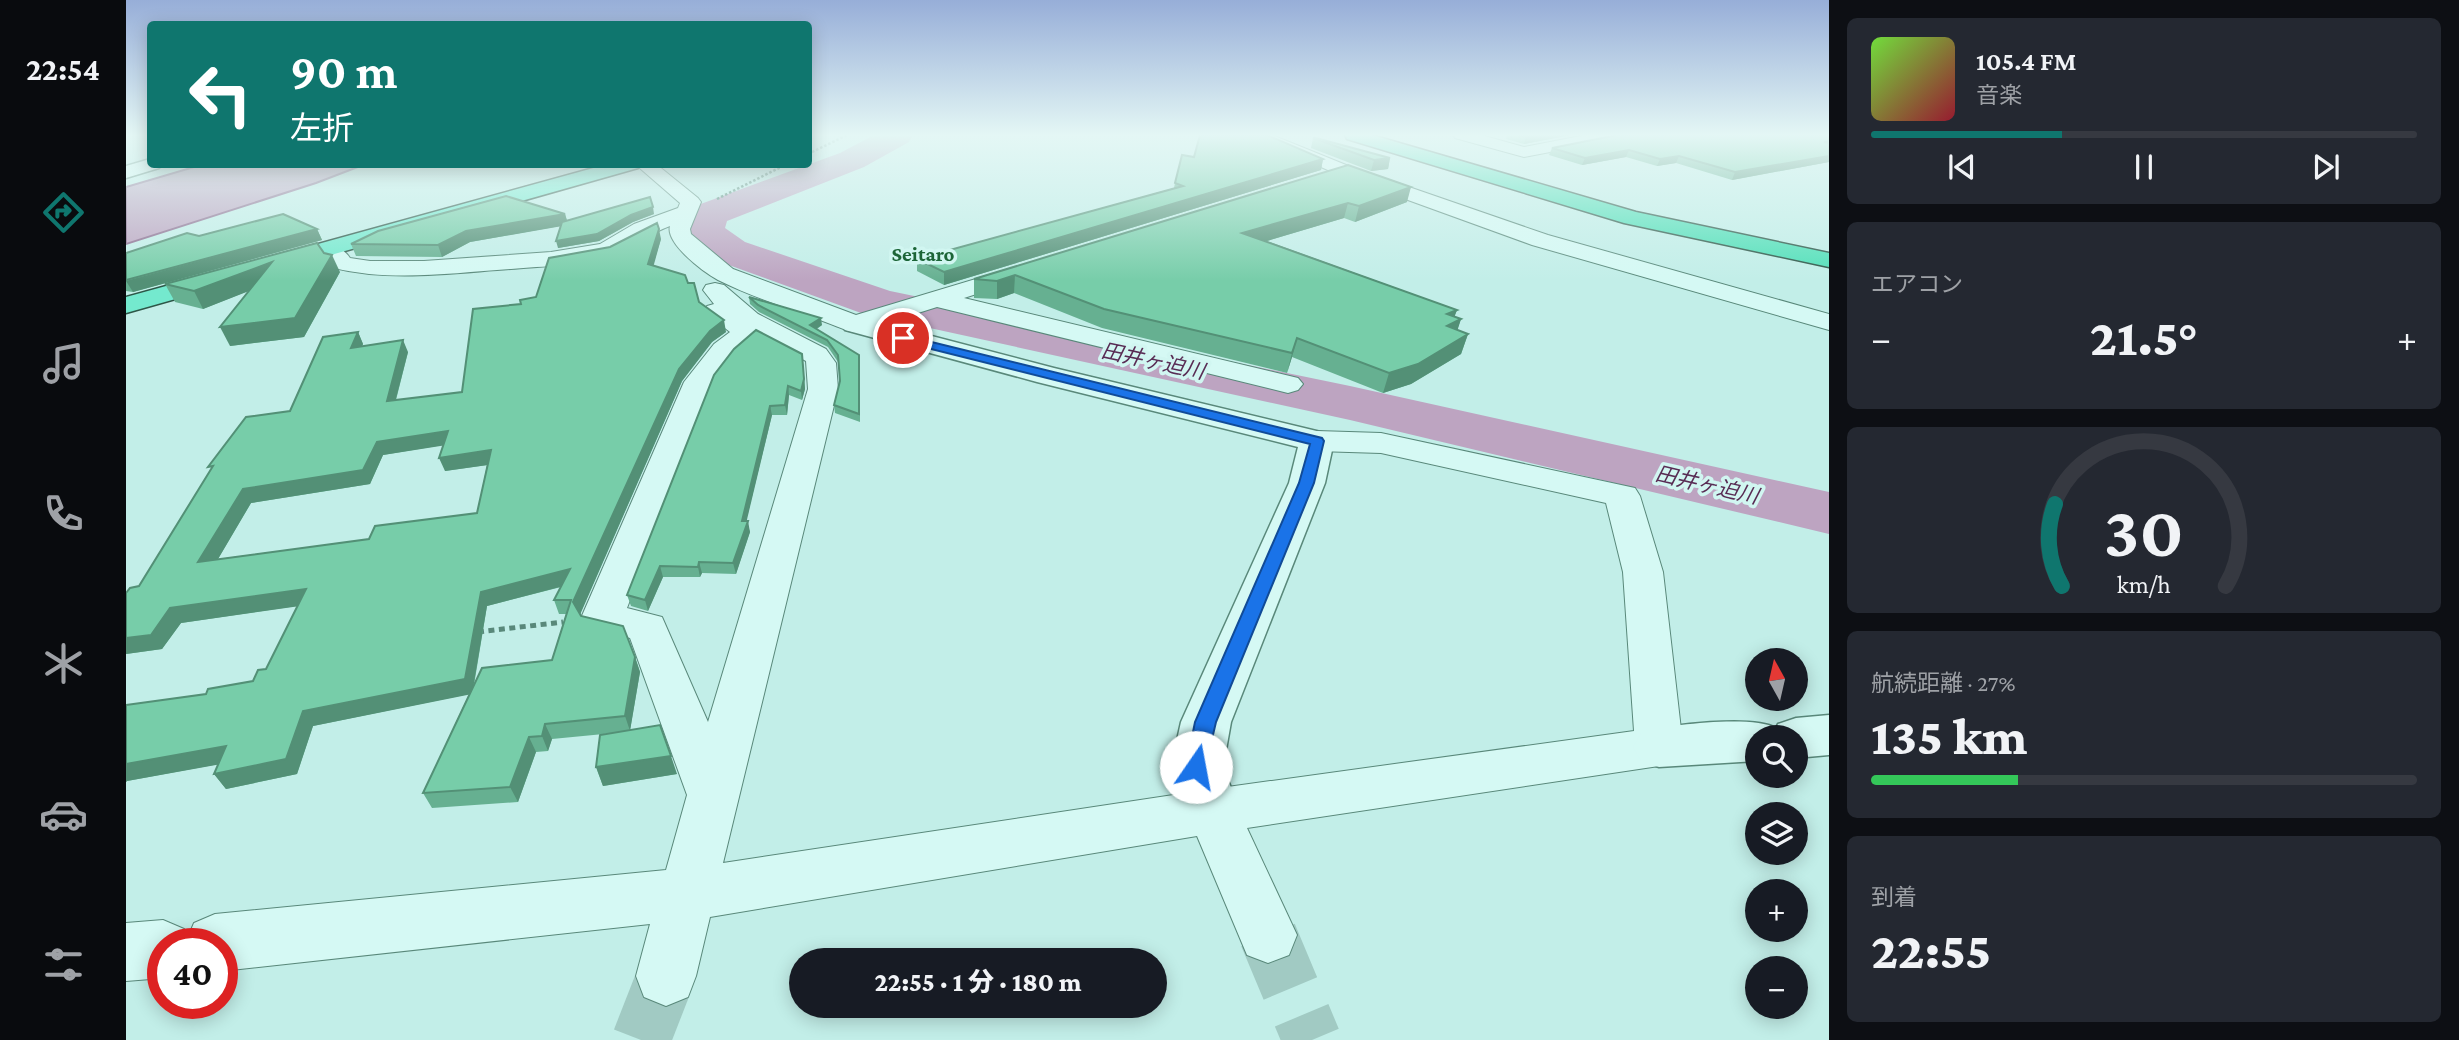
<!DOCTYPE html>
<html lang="ja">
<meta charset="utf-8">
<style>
:root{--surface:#171b24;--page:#242831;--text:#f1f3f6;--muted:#9ea1a6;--line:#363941;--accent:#0f766e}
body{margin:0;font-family:"Crimson Pro","Noto Sans JP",serif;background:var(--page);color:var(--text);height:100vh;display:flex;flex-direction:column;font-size:26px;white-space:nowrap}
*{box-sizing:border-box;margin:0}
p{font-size:23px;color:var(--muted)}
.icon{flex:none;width:38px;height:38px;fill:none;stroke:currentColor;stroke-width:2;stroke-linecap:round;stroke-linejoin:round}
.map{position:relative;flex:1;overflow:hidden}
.panel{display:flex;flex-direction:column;gap:18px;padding:18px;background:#0d0f14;width:630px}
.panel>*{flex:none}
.guide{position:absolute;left:21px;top:21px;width:665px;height:147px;border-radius:7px;box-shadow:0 4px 18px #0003;background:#0f766e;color:#fff;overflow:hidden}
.needle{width:46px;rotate:352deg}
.tools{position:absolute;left:1619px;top:648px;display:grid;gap:14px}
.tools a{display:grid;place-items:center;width:63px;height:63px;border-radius:50%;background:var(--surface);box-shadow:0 4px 18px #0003;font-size:35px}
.speed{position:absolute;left:21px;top:928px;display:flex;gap:14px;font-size:35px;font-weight:700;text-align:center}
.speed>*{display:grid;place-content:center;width:91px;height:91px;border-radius:50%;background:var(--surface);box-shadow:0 4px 18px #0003;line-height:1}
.speed .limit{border:10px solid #d22;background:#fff;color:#111}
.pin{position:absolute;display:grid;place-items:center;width:60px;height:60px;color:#fff;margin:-30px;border:4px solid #fff;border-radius:50%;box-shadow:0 2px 7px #0007}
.me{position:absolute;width:77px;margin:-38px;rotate:12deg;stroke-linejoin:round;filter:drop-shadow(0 0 5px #0008)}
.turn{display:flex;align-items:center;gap:24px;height:147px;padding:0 28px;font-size:32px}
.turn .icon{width:91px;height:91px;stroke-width:2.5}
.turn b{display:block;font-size:49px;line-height:60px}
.big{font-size:52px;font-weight:800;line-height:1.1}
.panel .tile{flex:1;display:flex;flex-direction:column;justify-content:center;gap:10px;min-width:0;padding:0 24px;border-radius:10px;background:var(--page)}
.panel .dial{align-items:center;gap:0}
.dial svg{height:182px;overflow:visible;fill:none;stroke:var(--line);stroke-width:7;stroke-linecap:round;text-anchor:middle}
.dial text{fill:var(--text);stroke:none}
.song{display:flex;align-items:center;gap:21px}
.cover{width:84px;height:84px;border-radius:10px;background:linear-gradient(135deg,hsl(100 70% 55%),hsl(350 70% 35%))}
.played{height:7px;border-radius:4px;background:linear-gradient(90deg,var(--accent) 35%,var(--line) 35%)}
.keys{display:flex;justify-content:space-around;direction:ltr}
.heat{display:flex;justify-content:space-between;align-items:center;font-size:38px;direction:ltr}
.charge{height:10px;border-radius:5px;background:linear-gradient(90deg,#34c759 27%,var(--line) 0)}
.trip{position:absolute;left:663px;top:948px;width:378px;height:70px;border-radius:35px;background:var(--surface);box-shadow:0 4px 18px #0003;font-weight:800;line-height:70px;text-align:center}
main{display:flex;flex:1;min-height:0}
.tab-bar{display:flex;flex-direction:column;width:126px;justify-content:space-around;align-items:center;background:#090b0e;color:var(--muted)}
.tab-bar .icon{width:49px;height:49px}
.tab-bar .on{color:var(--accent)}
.tab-bar b{font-size:32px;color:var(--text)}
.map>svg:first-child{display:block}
</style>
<main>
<nav class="tab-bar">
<b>22:54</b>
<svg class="icon on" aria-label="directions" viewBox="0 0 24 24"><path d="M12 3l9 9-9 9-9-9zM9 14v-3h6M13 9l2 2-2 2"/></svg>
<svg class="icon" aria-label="music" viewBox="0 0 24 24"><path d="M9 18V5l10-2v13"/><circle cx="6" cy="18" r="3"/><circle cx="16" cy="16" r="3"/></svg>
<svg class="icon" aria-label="phone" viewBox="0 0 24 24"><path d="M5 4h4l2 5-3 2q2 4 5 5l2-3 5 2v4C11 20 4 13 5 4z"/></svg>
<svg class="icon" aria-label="climate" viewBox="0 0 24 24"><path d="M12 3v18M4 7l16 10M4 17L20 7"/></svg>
<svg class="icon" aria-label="car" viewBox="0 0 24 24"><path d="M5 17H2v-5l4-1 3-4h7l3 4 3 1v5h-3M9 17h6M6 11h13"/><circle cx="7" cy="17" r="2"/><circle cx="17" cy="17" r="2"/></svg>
<svg class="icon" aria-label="filters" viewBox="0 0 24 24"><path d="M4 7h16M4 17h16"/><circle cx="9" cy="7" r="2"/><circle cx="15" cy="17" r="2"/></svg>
</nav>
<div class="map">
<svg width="1703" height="1040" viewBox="0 0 1703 1040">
<rect width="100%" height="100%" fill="#c2eee8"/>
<path fill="#bda4c1" stroke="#8c6b8f" stroke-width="2" d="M75,165V164L237,165L190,183L0,244V187Z"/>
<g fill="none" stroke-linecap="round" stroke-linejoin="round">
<path fill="#bda4c1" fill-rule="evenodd" d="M748,135H787L783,142L738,167L601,221L599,228L619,242L764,291L1224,386L1703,492V534L1224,420L735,313L589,260L566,243L558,226L572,205L714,153Z"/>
<g stroke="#a1cac3" stroke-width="58" stroke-dasharray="58 29" stroke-linecap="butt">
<path d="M1142,935L1186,1040"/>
<path d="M515,1040L540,976"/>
</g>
<g stroke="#59887a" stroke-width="2">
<g id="minor">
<path d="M1123,135H1146L1225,167L1422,235L1703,314V330L1406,245L1213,175Z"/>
<path d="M1327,135H1355L1398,147L1460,135H1495L1487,140L1398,157L1329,138Z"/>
<path d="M509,164H530L572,198L575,202L564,229L565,234L607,269L730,315L896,265L904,267L908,272L904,277L838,298L1172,378L1177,384L1172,390L1162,393L811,307L738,330L729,332L720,330C678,313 632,300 592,280C577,272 539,243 544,226C524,233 506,248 486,255C456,266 417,266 385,269C326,273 265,282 208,268L203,260L188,250L191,245C203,242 217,247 224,258L244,261H298L425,252L474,244L508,224L552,208L554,203Z"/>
<path d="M589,283L598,285L632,314L700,349L710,363L712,389L597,863L1087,789L1508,731L1497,572L1480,503L1255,453L1191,451L1179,448L1175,441L1179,434L1191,431L1255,433L1509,488L1514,496L1537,572L1557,747L1550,761L1533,766L1121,828L1171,935L1163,955L1142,963L1121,955L1071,836L584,917L570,976L562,997L540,1006L518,997L510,976L524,924L96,971V943H37V978L0,981V923L37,920L58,929L62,937L68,923L89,914L540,870L561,795L504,638L461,628L455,618L558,382L588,344L604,332L577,311L581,306L588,304L577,290L580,285ZM631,336L680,361L682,389L582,722L536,617L501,608L587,383L608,356Z"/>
</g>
</g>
<g stroke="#59887a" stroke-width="3">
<g id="tertiary">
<path d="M24,159V164H35L33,168L0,178V166Z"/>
<path d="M729,316L928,368L1203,434L1208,441L1199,483L1105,722L1097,767L1114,811L1106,827L1087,834L1068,827L1045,767L1055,722L1163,483L1172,447L911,382L719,330L715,324L719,318Z"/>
<path d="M1703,715V755L1670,758V737H1631V761L1533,767L1515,761L1507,747L1515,733C1541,724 1628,715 1650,728L1652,724L1670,718Z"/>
</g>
</g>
<g stroke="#2d5647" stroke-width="3">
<path id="trunk" d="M482,164H514L512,168L0,313V297Z"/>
</g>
<g stroke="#2d5647" stroke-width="3">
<path id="motorway" d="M1219,135H1246L1510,212L1703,253V267L1498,223L1221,139Z"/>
</g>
<g stroke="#59887a" stroke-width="2.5" stroke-dasharray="2.5 2" stroke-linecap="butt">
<path d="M682,154L721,135"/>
<path d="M591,199L661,164"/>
</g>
<path stroke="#59887a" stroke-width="5" stroke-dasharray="6 4.5" stroke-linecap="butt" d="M352,632L437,622"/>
<use href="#minor" fill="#d5f9f4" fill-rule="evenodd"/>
<use href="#tertiary" fill="#d5f9f4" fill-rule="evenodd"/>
<use href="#trunk" fill="#74e9ce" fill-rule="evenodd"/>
<use href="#motorway" fill="#51dfb8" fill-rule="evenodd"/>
</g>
<g fill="#66b091" fill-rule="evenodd">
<path d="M1378,135H1445L1398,144L1380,139L1381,136Z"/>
<path d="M1703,135V162L1606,180L1550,163L1531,166L1500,157L1456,165L1423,155L1426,148Z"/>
<path d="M1187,138L1264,158L1262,169L1245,171L1185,148Z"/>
<path d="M1068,157L1197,159L1195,170L818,285L791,271V259L1048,188L1049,183Z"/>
<path d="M1222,165L1281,202L1229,222L1218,218L1141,241L1331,310L1328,317L1335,319L1331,330L1342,334L1335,354L1285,384L1257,393L1166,357L1161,373L976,328L888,293L871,299L848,298V279Z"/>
<path d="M439,214L441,220L528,214L507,222L473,241L432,248L434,226L344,242L316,257L230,256L225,244Z"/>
<path d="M191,229L196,240L7,292L0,291V253L73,236Z"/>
<path d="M535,239L527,265L562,283L573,302L600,332L586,342L556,381L454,614L455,616L509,657L514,672L504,730L551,774L477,786L470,767L488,733L426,739L422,751L410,752L392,802L306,808L297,793L343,694L187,726L171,774L100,789L88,774L93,764L1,781L0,782V705L80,694L127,681L140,669L171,606L55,623L36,649L0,654V593L13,586L232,332L237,344L236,346L282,352L270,400L336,392L395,304ZM317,445L319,471L361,465L351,513L243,539L92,559L125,503L244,484L257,455ZM435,587L428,600L433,614H440L426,660L348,685L361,606Z"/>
<path d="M214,272L178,337L104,346L122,291L77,309L49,302L39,284Z"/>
<path d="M623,297L696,325L691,329L734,362V422L709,413L708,405L714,381L712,362L702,347L633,312L624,304Z"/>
<path d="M677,363L679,389L676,400L663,395L661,415H646L620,521L624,532L610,574L576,573L574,577H537L522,611L505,606L501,595Z"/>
</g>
<g fill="#539076">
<path d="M1412,135H1445L1398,144L1400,137Z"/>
<path d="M1503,150L1500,157L1456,165L1459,158Z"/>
<path d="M1553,156L1550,163L1531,166L1534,159Z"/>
<path d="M1703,156V162L1606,180L1609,172Z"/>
<path d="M1264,158L1262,169L1245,171L1248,160Z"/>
<path d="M1197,159L1195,170L818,285V272Z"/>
<path d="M1285,187L1281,202L1229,222L1233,206Z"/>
<path d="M1222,203L1218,218L1114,249L1116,233Z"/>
<path d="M527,207L528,214L507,222L473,241L432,248L430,241Z"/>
<path d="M439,214L442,225L344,242L316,257L312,245L340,231Z"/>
<path d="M191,229L196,240L7,292L0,281Z"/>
<path d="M533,229L535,239L525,275L522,264Z"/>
<path d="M206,255L214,272L178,337L104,346L94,327Z"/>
<path d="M146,262L154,279L77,309L68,291Z"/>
<path d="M889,275L888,293L871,299V281Z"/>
<path d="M1331,310L1326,323L1335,319L1329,338L1315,333L1321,314Z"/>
<path d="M695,318L696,325L685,332L684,325Z"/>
<path d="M598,320L600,332L586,342L556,381L453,617L447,602L553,369L584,331Z"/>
<path d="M232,332L237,344L230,360L225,348Z"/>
<path d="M1342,334L1335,354L1285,384L1257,393L1263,373Z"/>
<path d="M1171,338L1166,357L1161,373L1166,353Z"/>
<path d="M277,340L282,352L266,414L261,401Z"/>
<path d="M677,363L679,389L676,400L675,391Z"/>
<path d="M662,386L663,395L661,415L659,405Z"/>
<path d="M644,406L646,415L618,532L616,521Z"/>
<path d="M322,431L327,444L257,455L244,484L125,503L82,576L72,562L117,489L251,442Z"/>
<path d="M365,450L369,464L319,471L313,458Z"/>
<path d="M622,521L624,532L610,574L607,563Z"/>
<path d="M573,562L576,573L574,577L572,567Z"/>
<path d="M534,566L537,577L522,611L519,600Z"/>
<path d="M444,569L449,583L361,606L346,694L187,726L171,774L100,789L88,774L177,711L355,592Z"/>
<path d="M180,589L188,604L55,623L36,649L0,654V638L44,608Z"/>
<path d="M509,657L514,672L504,731L499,716Z"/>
<path d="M419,724L426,739L422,751L416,736Z"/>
<path d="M403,737L410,752L392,802L384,787Z"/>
<path d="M100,746L112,761L1,781L0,782V764Z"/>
<path d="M545,756L551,774L477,786L470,767Z"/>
</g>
<g fill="#77cda9" stroke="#539076" stroke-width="2" fill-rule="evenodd">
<path d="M1074,135H1141L1197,159L818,272L791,259L1057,186L1049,183L1056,155L1068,157Z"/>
<path d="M1392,135H1412L1400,137Z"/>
<path d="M1491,135H1703V141L1698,142L1703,143V156L1609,172L1553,156L1534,159L1503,150L1459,158L1426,148Z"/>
<path d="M1187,138H1190L1264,158L1248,160Z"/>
<path d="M1222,165L1285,187L1233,206L1222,203L1116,233L1331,310L1321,314L1335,319L1321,326L1342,334L1292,364L1263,373L1171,338L1166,353L978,309L889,275L871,281L848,279Z"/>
<path d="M380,196L439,214L340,231L312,245L225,244L252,231Z"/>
<path d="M524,197L527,207L505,215L471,234L430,241L436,222Z"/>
<path d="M157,214L191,229L0,280V253L61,233L73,236Z"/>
<path d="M531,223L533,229L522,264L559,275L562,283H568L573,302L598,320L584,331L553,369L447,602L455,616L497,626L509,657L499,716L419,724L416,736L403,737L384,787L297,793L356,668L426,660L445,600H428L444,569L355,592L339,679L177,711L160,759L88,774L100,746L0,764V705L80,694L82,689L127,681L132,670L140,669L180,589L44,608L25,635L0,638V593L4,588L13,586L87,466L82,467L120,417L164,411L197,337L232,332L225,348L277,340L261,401L336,392L347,309L395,304L394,300L410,297L423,258L484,247ZM322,431L313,458L365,450L351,513L249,526L243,539L72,562L117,489L237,470L251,442Z"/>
<path d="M191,243L198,253L206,255L169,318L94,327L146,262L68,291L39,284Z"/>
<path d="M623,297L695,318L684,325L733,355V414L708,405L714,381L712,355L701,340L632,305Z"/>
<path d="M630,330L676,354L678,379L675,391L662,386L659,405L644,406L616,521H622L607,563L573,562L572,567L534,566L519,600L501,595L588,375L608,349Z"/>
<path d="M534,725L545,756L470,767L474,735Z"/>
</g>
<linearGradient id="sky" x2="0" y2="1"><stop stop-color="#97aed8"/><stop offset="0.48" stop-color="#e4f7f5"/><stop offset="1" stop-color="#e4f7f5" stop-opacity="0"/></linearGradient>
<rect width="1703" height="281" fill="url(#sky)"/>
<path fill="#1a73e8" stroke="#114b97" stroke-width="2" d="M777,335L1196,438L1198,441L1188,483L1090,722L1078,773L1070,776L1063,773L1060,767L1069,722L1173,483L1184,444L773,341V336Z"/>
<g text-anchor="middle" stroke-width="7" stroke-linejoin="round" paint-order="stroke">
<g font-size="21" font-weight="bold" fill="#1c6537" stroke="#d1f6f1">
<text x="797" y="261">Seitaro</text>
</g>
<g font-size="21" font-style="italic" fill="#582c54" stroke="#d1f6f1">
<text transform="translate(1027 361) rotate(12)" y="7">田井ヶ迫川</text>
<text transform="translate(1581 485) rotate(13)" y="7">田井ヶ迫川</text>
</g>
</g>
</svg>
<div class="tools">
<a><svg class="needle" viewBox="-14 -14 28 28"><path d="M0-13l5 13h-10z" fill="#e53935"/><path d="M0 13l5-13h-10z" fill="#9ea1a6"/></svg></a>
<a><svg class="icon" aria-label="search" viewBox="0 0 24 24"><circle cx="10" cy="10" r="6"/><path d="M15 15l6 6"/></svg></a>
<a><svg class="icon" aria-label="layers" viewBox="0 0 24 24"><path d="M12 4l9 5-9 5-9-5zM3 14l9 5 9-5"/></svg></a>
<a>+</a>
<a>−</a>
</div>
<div class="speed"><div class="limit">40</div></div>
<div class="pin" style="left:777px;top:338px;background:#d93025"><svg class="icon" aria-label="arrive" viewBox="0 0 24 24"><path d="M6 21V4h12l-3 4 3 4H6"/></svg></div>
<svg class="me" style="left:1070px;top:767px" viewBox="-20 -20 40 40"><circle r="19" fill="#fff"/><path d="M0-13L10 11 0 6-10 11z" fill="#1a73e8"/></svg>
<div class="trip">22:55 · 1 分 · 180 m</div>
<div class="guide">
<div class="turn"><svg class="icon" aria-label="left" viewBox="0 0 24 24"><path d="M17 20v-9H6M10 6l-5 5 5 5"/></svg><div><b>90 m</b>左折</div></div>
</div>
</div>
<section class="panel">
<div class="tile">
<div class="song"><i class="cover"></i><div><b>105.4 FM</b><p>音楽</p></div></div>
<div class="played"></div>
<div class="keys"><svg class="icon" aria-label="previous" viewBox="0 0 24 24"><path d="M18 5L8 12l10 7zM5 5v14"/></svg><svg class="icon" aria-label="pause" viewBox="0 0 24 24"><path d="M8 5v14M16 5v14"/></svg><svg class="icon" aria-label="next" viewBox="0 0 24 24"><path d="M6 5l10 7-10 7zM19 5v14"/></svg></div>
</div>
<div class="tile"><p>エアコン</p>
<div class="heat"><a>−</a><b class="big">21.5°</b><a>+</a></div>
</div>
<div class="tile dial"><svg viewBox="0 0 100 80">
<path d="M14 69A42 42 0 1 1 86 69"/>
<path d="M14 69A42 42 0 0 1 11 33" stroke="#0f766e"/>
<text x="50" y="56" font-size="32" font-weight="700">30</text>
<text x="50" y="72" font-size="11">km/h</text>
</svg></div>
<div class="tile"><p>航続距離 · 27%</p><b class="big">135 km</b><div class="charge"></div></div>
<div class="tile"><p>到着</p><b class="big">22:55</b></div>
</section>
</main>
